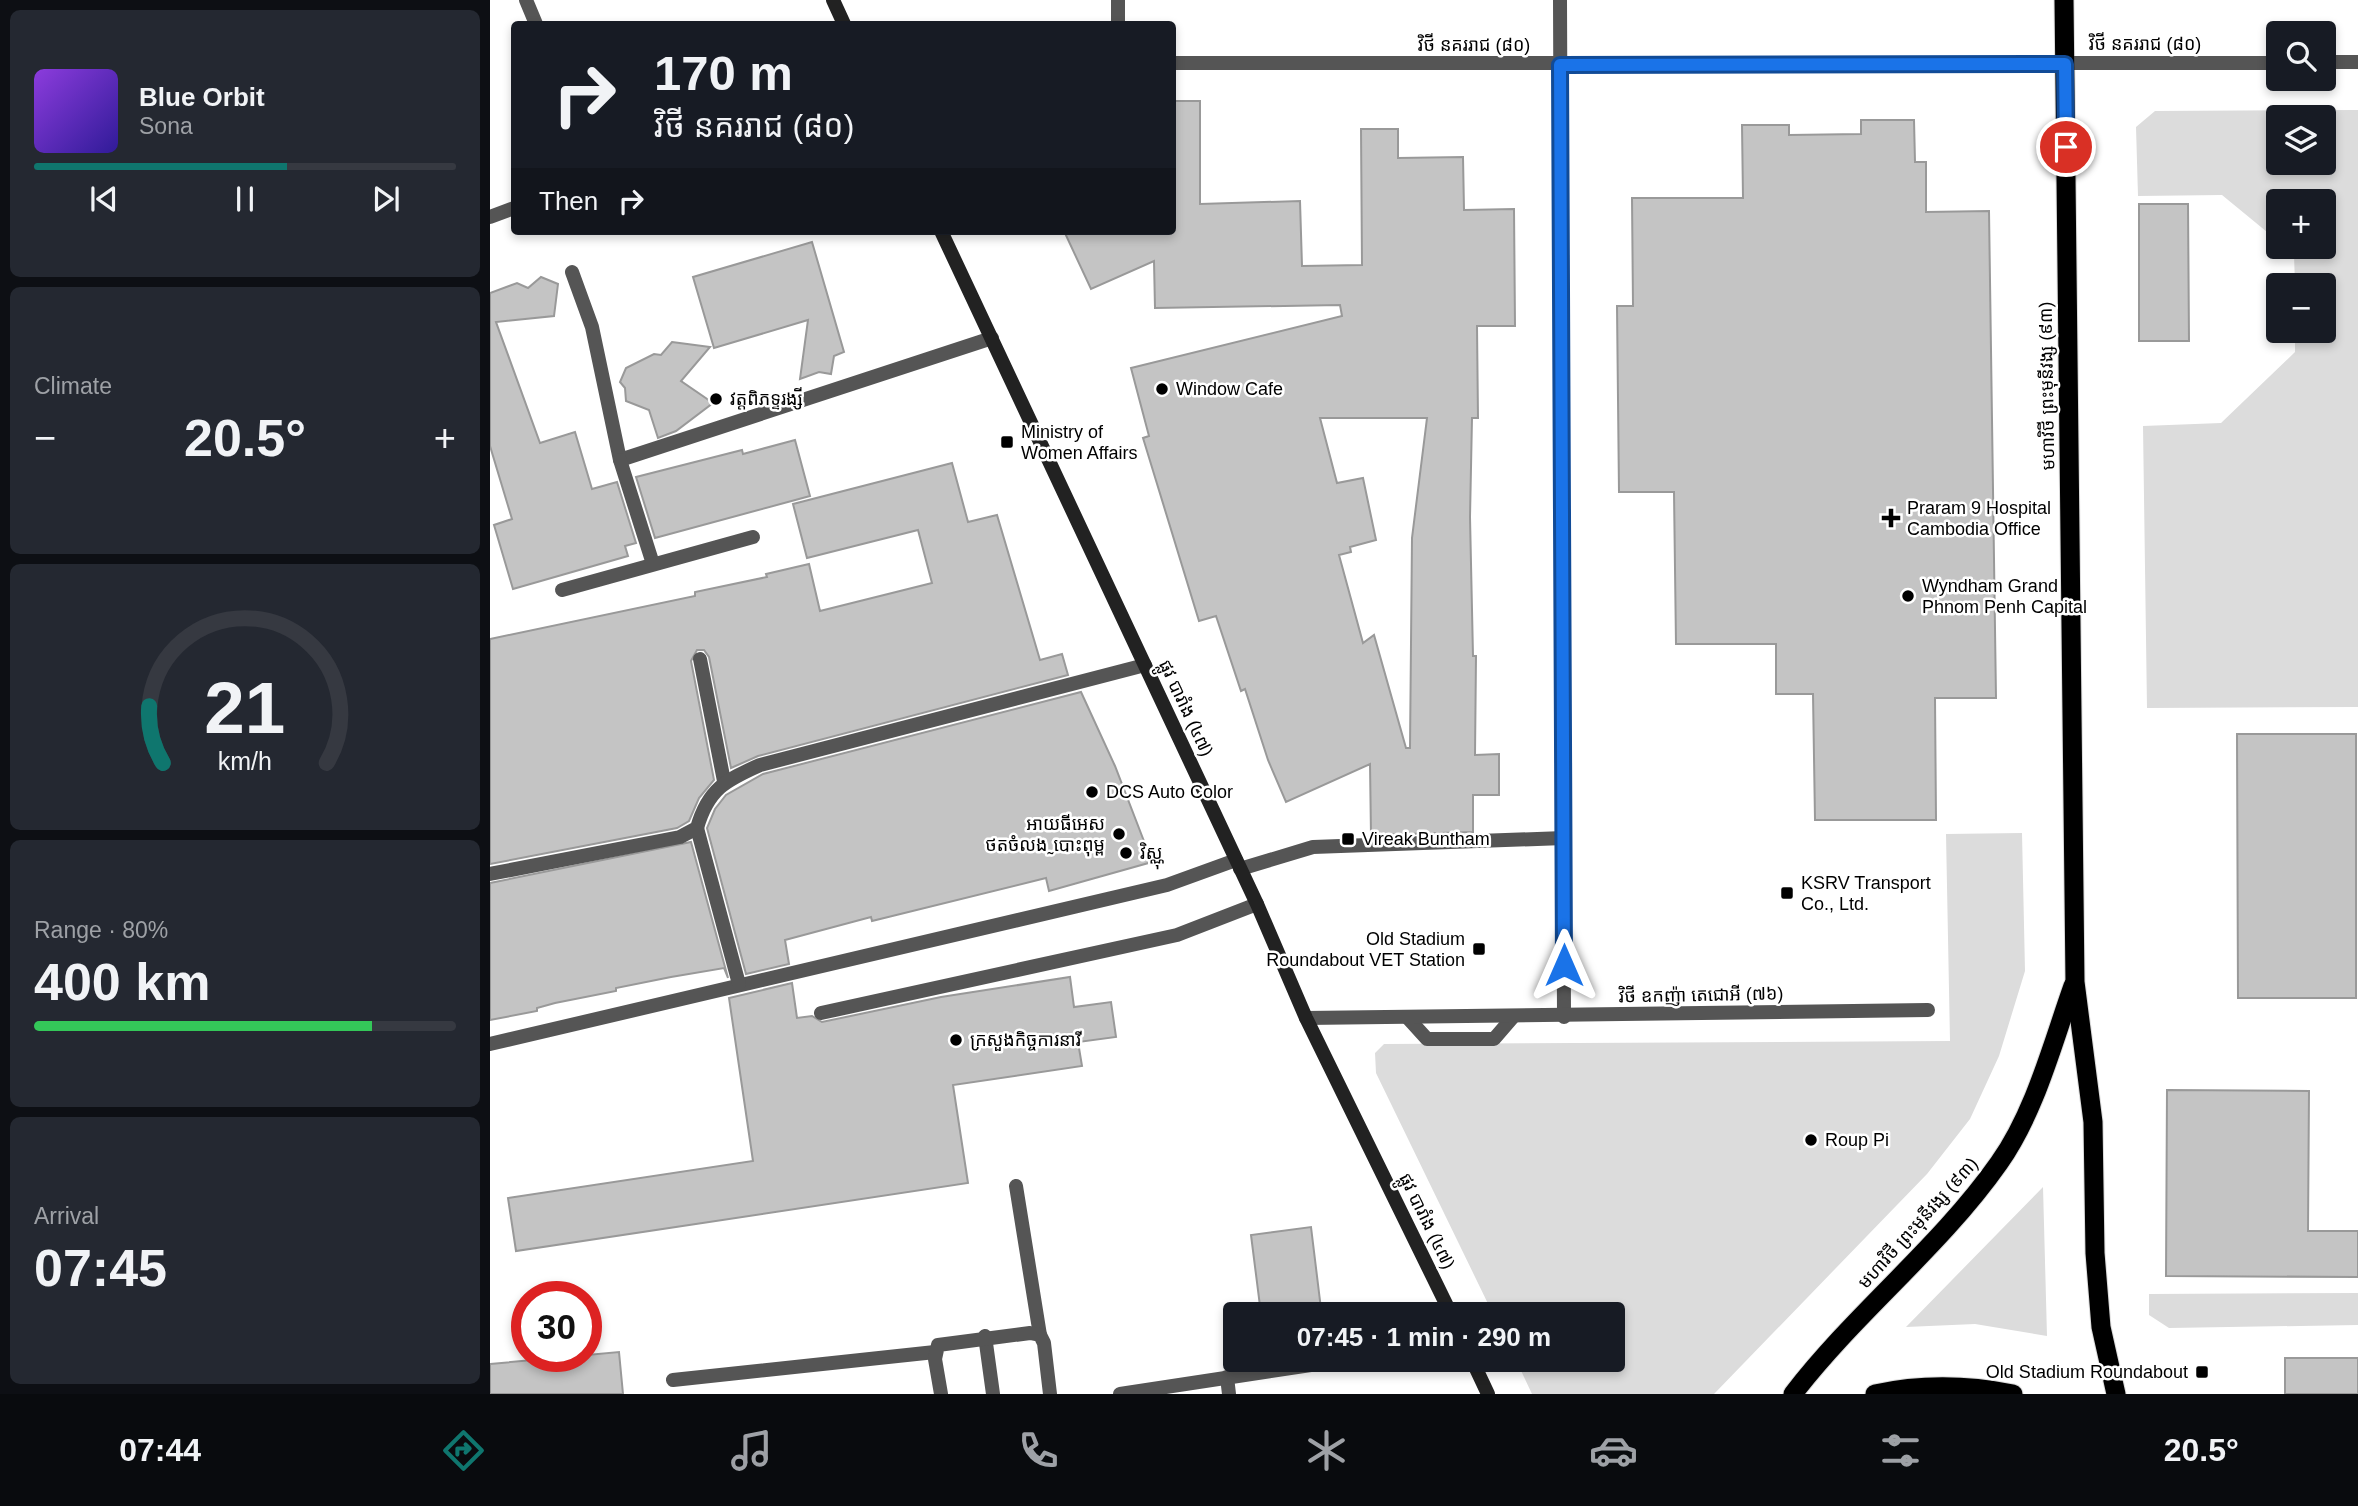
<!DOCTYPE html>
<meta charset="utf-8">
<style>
:root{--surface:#171b24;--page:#242831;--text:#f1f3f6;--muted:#9ea1a6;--line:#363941;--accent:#0f766e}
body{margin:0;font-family:Arial,"Noto Sans Khmer",sans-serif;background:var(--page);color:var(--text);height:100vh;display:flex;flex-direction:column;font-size:26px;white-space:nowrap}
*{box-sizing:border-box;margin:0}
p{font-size:23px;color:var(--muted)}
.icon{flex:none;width:38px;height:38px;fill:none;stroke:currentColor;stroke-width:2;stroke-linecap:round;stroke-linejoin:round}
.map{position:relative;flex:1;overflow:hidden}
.drawer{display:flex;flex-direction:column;gap:10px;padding:10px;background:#0d0f14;width:490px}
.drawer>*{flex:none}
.top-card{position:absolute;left:21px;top:21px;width:665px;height:214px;border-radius:7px;box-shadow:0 4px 10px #0003;background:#171b24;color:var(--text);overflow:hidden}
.buttons{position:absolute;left:1776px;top:21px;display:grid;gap:14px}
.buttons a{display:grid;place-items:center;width:70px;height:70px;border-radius:7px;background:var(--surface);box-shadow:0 4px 10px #0003;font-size:35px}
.speed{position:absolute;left:21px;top:1281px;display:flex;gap:14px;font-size:35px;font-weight:700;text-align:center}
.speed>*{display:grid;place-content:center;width:91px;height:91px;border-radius:50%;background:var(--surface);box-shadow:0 4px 10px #0003;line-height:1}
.speed .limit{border:10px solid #d22;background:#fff;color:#111}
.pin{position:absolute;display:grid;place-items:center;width:60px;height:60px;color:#fff;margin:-30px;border:4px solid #fff;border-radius:50%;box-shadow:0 2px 7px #0007}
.me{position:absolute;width:77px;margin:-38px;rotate:0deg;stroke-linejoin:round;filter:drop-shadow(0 0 5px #0008)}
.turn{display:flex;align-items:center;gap:24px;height:147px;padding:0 28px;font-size:32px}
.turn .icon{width:91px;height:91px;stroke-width:2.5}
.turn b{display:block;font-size:49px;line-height:60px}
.then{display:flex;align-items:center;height:66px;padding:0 28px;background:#0003;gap:14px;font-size:26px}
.big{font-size:52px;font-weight:800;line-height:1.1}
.drawer .widget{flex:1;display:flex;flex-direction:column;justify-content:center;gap:10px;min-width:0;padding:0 24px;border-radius:10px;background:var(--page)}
.drawer .dial{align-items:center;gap:0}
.dial svg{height:182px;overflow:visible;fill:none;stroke:var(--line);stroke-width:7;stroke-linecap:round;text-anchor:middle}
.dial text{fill:var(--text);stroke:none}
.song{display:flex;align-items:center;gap:21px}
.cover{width:84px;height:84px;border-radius:10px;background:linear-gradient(135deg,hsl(270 70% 55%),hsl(250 70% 35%))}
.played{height:7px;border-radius:4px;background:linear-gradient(90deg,var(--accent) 60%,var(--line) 60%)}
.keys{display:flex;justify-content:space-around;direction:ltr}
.heat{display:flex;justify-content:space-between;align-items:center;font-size:38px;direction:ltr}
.charge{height:10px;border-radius:5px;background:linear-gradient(90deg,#34c759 80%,var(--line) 0)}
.trip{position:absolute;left:733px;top:1302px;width:402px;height:70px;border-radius:7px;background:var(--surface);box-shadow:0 4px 10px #0003;font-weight:800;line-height:70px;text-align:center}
.tab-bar{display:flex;height:112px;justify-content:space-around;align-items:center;background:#090b0e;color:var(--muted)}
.tab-bar .icon{width:49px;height:49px}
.tab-bar .current{color:var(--accent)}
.tab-bar b{font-size:32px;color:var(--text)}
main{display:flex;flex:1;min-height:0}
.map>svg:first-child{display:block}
</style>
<main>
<section class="drawer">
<div class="widget">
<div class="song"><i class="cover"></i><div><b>Blue Orbit</b><p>Sona</p></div></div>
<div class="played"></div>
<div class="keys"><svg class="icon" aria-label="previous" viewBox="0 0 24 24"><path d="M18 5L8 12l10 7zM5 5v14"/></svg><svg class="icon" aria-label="pause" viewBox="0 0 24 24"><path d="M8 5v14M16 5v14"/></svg><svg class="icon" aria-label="next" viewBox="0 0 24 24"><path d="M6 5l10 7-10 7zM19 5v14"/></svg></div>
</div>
<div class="widget"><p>Climate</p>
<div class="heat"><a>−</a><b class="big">20.5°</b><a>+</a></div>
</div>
<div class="widget dial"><svg viewBox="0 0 100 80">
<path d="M14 69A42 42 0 1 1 86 69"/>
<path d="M14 69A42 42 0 0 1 8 44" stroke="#0f766e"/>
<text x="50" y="56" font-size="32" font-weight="700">21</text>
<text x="50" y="72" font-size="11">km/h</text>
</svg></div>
<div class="widget"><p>Range · 80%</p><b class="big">400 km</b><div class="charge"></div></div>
<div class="widget"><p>Arrival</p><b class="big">07:45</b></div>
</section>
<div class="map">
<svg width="1868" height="1394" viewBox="0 0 1868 1394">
<rect width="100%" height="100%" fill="#fff"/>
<g fill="#dcdcdc" fill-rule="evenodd">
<path d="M1868,110V707L1657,708L1653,426L1731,423L1805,352V331H1834V285H1805L1804,254L1796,247H1834V201H1788V241L1732,195L1648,196L1646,127L1665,111ZM1788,117H1834V163H1788Z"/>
<path d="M1532,833L1535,971L1509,1056L1480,1119L1437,1174L1224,1394H1042L1026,1360H1124V1314H1003L886,1073L885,1053L894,1044L1460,1041L1456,834Z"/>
<path d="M1553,1187L1557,1336L1485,1324L1416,1327Z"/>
<path d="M1868,1293V1325L1679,1328L1659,1315V1294Z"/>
</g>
<g fill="#c4c4c4" stroke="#999" stroke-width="2" fill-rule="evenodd">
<path d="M682,101H710V204L810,201L812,266L872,265L871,129H908V158L973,157L974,210L1024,209L1025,326H987L988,418H982L980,517L983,656H986L985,755L1009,754V795H983V832L881,835L880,764L796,802L778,760L755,689L751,691L726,616L709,621L653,438L659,436L641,368L852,316L850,305L665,308L664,261L601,289L574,231H682ZM830,418H937L922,538L920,748H916L884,635L873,643L849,555L861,552L860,547L886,540L873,478L847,483Z"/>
<path d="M1371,120H1424L1425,162H1436V212L1499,211L1506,698H1445L1446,820H1325L1323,694H1286V644H1186L1184,492H1129L1127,306H1143L1142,198H1253L1252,125H1299V135L1371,134Z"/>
<path d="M1649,204H1698L1699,341H1649Z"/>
<path d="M322,242L354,352L344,356L341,374L329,372L310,379L318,320L224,348L203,277Z"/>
<path d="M51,277L68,284L64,316L6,322L50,443L85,432L102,489L127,482L146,543L135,546L138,556L23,589L4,525L22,519L0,446V293L27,283L38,288Z"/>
<path d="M182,342L220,347L191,381L223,403L186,431L168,438L159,410L136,401L135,388L130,382L136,368L164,354L171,355Z"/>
<path d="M305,440L320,496L165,538L146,477L252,450L253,454Z"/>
<path d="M462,463L478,522L507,515L550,660L572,654L578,675L268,756L241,768L219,657L214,650H207L201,661L224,780L209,798L199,821L187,828L0,864V639L205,596V592L277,577L276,574L319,564L330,611L442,583L428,530L317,558L303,504Z"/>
<path d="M591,692L625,766L662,862L559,891L556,878L382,921L381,917L295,940L299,964L256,974L217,828L225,809L236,795L273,774Z"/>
<path d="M1747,734H1866V998H1748Z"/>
<path d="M201,842L238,978L234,968L181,977L126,988V991L65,1003L47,1008V1011L0,1020V883Z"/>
<path d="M580,977L584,1007L621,1002L626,1037L588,1042L592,1066L463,1085L478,1183L26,1251L18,1198L263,1161L239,998L302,983L307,1018L322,1016L332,1022L451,997Z"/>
<path d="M1677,1090L1819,1091L1818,1231H1868V1277L1676,1276Z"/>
<path d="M821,1227L831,1309L771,1314L761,1235Z"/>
<path d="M129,1352L133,1394H0V1364Z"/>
<rect x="1795" y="1358" width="73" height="36"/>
</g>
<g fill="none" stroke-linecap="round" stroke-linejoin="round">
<g stroke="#dbdbdb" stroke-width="21">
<g id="trunk">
<path d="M1574,0L1585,982L1603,1122L1605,1253L1611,1327L1626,1394"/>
<path d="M1303,1394C1366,1312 1450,1247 1509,1163C1545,1112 1562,1045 1583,986"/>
<path d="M1385,1394C1431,1384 1478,1385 1523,1394"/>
</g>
</g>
<g stroke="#555" stroke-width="14">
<path d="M36,0L46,24"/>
<path d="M82,272L102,327L130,460L502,338"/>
<path d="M130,460L163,564"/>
<path d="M72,590L263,537"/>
<path d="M750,869L823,847L1074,838"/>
<path d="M331,1013L687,935L767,904"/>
<path d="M917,1017L937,1039H1004L1023,1017"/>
<path d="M0,1044L677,885L746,860"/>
<path d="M526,1186L550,1335"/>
<path d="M495,1336L503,1394"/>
<path d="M737,1377L739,1394"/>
<path d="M183,1380L445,1352"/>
<path d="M451,1394L445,1359L448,1345L540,1333L550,1335L554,1343L560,1394"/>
<path d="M630,1394L854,1360"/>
</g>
<g stroke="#555" stroke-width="14">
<path d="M628,0V24"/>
<path d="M1070,0L1074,1017"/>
<path d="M1834,62H1868"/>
<path d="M682,63H1788"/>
<path d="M0,217L24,208"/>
<path d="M210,659L234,781"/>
<path d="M207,828L249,984"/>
<path d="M0,874L190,837L207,828C218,789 236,780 270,765L655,665"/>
<path d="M816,1018L1438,1010"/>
</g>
<g stroke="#222" stroke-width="14">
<path d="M343,0L354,24"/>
<path d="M451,231L767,904L816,1018L961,1314"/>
<path d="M982,1360L998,1394"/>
</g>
<use href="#trunk" stroke="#000" stroke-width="19"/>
</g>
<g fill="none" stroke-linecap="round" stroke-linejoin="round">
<g stroke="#114b97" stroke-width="18">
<path id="route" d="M1074,965L1070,65L1575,64L1576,147"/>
</g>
<use href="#route" stroke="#1a73e8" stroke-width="12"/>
</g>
<g fill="#000" stroke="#fff" stroke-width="2.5">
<circle cx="672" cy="389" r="7"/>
<circle cx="226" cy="399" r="7"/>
<rect x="510" y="435" width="14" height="14" rx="3.5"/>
<path d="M1397.5 507.5h7v7h7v7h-7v7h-7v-7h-7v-7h7z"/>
<circle cx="1418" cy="596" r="7"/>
<circle cx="602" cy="792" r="7"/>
<circle cx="629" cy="834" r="7"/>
<rect x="851" y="832" width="14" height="14" rx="3.5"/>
<circle cx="636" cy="853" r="7"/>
<rect x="1290" y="886" width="14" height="14" rx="3.5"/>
<rect x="982" y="942" width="14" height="14" rx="3.5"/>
<circle cx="466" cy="1040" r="7"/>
<circle cx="1321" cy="1140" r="7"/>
<rect x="1705" y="1365" width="14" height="14" rx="3.5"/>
</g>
<g text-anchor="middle" stroke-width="5" stroke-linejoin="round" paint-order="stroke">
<g font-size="18" fill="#000" stroke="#fff">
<text x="1655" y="50">វិថី នគររាជ (៨០)</text>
<text x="984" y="51">វិថី នគររាជ (៨០)</text>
<text transform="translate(1557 386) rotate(-91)" y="6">មហាវិថី ព្រះមុនីវង្ស (៩៣)</text>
<text transform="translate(696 708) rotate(65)" y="6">ផ្លូវ បារាំង (៤៧)</text>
<text transform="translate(1211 995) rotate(-1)" y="6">វិថី ឧកញ៉ា តេជោអី (៧៦)</text>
<text transform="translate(937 1221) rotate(64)" y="6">ផ្លូវ បារាំង (៤៧)</text>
<text transform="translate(1428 1223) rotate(-48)" y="6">មហាវិថី ព្រះមុនីវង្ស (៩៣)</text>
</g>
<g font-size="18" fill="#000" stroke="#fff" text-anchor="start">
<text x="686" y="395">Window Cafe</text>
<text x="240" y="405">វត្តពិភទ្ទរង្សី</text>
<text x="531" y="438">Ministry of<tspan x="531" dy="21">Women Affairs</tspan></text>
<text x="1417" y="514">Praram 9 Hospital<tspan x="1417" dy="21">Cambodia Office</tspan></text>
<text x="1432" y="592">Wyndham Grand<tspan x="1432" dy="21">Phnom Penh Capital</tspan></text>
<text x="616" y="798">DCS Auto Color</text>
<text x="615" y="830" text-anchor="end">អាយធីអេស<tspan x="615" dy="21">ថតចំលង˷បោះពុម្ព</tspan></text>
<text x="872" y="845">Vireak Buntham</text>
<text x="650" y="859">វិស្ណុ</text>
<text x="1311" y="889">KSRV Transport<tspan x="1311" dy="21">Co., Ltd.</tspan></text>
<text x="975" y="945" text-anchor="end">Old Stadium<tspan x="975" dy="21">Roundabout VET Station</tspan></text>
<text x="480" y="1046">ក្រសួងកិច្ចការនារី</text>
<text x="1335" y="1146">Roup Pi</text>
<text x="1698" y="1378" text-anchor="end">Old Stadium Roundabout</text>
</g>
</g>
</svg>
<div class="buttons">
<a><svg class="icon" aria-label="search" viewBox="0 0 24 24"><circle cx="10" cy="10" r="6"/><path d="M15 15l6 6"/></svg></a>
<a><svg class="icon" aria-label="layers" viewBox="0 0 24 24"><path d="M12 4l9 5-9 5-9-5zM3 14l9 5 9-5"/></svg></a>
<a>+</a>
<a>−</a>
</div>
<div class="speed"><div class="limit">30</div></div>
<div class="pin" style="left:1576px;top:147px;background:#d93025"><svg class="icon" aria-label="arrive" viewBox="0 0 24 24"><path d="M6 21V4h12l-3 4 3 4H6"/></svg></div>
<svg class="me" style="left:1074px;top:965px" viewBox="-20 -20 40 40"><path d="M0-17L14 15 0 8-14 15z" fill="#1a73e8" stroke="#fff" stroke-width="4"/></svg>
<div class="trip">07:45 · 1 min · 290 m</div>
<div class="top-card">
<div class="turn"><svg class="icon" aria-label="right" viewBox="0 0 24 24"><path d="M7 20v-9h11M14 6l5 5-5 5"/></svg><div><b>170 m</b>វិថី នគររាជ (៨០)</div></div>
<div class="then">Then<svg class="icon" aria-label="right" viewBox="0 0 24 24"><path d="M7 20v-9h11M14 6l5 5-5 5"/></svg></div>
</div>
</div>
</main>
<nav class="tab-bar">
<b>07:44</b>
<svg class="icon current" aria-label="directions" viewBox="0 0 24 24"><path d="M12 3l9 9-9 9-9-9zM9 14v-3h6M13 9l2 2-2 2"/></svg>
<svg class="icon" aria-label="music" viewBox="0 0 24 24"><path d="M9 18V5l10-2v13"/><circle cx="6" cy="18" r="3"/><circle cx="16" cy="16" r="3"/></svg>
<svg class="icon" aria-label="phone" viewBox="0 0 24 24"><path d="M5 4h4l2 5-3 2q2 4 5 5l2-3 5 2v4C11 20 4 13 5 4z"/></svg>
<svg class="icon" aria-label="climate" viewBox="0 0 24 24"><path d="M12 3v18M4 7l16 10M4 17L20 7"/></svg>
<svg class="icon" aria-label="car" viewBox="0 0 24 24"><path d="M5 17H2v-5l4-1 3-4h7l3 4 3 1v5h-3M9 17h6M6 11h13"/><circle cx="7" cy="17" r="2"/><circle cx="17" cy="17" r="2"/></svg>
<svg class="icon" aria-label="filters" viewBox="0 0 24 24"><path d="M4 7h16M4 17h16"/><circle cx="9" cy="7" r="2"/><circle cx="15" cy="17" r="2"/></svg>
<b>20.5°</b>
</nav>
